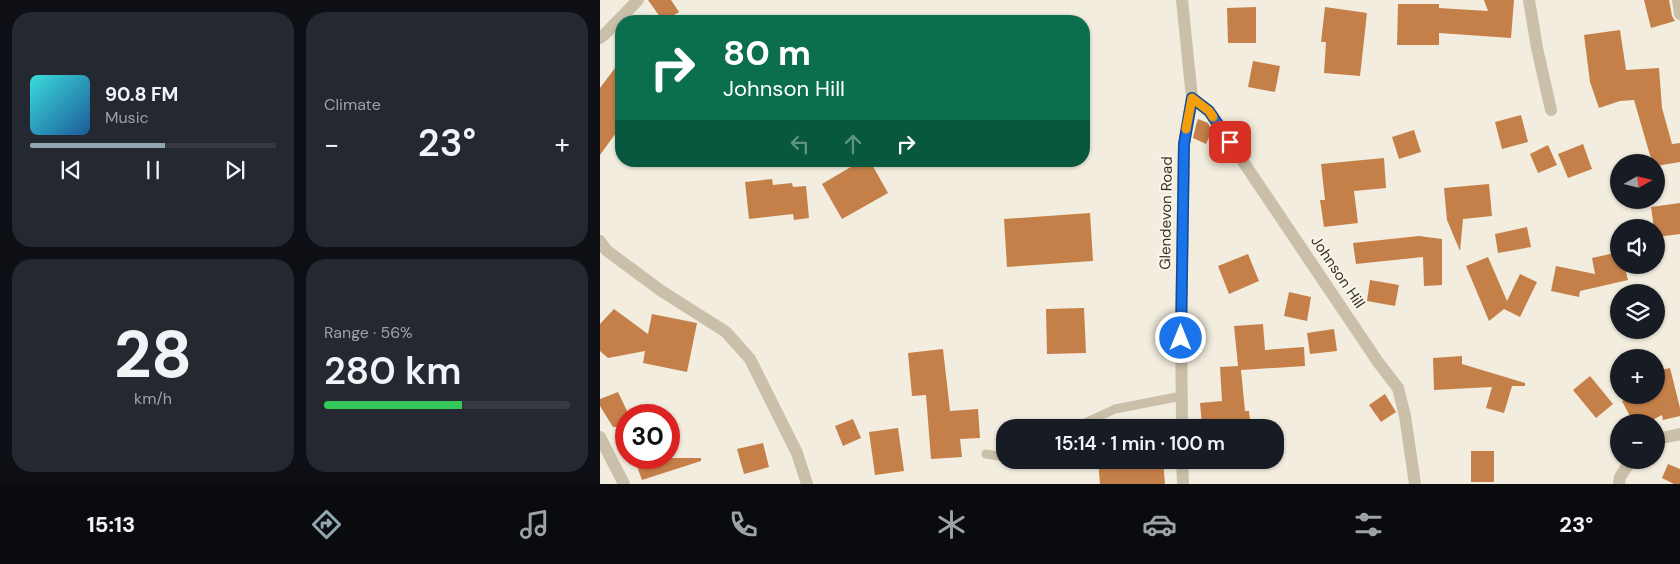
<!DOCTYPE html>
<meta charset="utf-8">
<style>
:root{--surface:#171b24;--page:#242831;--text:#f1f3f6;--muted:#9ea1a6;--line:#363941;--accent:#92a6af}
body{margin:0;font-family:"DM Sans",sans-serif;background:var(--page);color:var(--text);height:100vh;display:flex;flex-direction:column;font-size:19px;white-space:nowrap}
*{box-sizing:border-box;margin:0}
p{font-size:16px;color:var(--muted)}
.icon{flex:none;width:28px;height:28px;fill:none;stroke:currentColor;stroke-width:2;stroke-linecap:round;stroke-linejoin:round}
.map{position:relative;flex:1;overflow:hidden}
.panel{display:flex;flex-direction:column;gap:12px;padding:12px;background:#0d0f14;width:600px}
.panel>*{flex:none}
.top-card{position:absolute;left:15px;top:15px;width:475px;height:152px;border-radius:20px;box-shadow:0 1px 4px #0004;background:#0b6e4f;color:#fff;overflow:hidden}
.needle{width:32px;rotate:82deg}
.tools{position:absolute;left:1010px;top:154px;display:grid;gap:10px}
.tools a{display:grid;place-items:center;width:55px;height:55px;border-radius:50%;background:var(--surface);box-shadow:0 1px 4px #0004;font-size:25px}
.speed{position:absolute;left:15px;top:404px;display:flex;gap:10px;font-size:25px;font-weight:700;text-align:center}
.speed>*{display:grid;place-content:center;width:65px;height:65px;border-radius:50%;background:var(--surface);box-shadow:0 1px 4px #0004;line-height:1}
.speed .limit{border:8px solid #d22;background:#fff;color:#111}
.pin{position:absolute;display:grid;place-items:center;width:42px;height:42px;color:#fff;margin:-21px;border-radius:10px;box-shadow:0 2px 8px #0006}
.me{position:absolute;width:55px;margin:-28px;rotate:0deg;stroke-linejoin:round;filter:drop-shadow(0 0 4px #0008)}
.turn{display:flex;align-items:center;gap:18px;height:105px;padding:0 25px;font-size:22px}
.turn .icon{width:65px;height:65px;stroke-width:2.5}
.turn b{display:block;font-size:35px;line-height:42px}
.lanes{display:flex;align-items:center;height:48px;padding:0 25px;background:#0003;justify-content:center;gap:25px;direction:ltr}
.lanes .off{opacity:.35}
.big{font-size:38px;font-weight:600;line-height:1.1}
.panel .card{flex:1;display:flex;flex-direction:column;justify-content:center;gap:8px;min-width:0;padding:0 18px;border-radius:20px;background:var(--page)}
.panel .dial{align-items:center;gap:0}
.dial b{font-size:65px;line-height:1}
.song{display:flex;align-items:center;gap:15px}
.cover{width:60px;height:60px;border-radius:8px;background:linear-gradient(135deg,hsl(180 70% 55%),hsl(210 70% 35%))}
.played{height:5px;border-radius:2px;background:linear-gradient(90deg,var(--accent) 55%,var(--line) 55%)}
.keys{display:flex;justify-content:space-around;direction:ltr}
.heat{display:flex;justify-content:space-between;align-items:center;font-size:28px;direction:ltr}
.charge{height:8px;border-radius:4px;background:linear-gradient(90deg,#34c759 56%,var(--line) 0)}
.panel .tiles{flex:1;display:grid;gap:12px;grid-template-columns:repeat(2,1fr)}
.trip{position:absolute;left:396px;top:419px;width:288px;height:50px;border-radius:20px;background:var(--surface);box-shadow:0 1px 4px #0004;font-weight:600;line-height:50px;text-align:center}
.menu{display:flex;height:80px;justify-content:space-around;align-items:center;background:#090b0e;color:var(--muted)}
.menu .icon{width:35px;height:35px}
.menu .selected{color:var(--accent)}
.menu b{font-size:22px;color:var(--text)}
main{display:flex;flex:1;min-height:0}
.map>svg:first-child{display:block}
</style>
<main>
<section class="panel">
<div class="tiles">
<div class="card">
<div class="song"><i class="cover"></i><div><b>90.8 FM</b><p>Music</p></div></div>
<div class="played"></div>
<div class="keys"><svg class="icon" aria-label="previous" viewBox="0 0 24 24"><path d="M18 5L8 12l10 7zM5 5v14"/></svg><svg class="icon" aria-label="pause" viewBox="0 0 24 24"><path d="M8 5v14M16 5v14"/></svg><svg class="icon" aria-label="next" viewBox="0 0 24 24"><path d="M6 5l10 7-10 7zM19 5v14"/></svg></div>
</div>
<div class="card"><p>Climate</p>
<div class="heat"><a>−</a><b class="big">23°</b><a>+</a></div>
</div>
<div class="card dial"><b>28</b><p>km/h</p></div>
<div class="card"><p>Range · 56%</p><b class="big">280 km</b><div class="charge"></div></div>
</div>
</section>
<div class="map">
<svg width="1080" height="484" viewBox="0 0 1080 484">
<rect width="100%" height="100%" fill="#f2edde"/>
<g fill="#c58049">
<path d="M48,0H71L79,12L65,21H63Z"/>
<path d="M884,0H914L911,38L839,33V45H797L798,4H839V8L888,11Z"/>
<path d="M1044,0H1069L1072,16L1075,21L1051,28Z"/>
<path d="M656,7V43H628L627,8Z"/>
<path d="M725,7L767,13L760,76L724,73L726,42H721Z"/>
<path d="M1020,30L1026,70L1059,68L1062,108L1072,144L1080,143V162L1056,166V162H1052L1034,100L1020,101L999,108L990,82L984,35Z"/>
<path d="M21,60V126L0,155V88Z"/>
<path d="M653,61L680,66L675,92L648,87Z"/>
<path d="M921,115L928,142L902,149L895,122Z"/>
<path d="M598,119L608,123L612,131L606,144L593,138L596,125Z"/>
<path d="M814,130L821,152L799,159L792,137Z"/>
<path d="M983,144L992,169L968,178L958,154Z"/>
<path d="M948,145L957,165L938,173L930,154Z"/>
<path d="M784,158L786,188L754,191L758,223L724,227L720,200H725L721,164Z"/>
<path d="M261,161H270L288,193L242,219L222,184Z"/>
<path d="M172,179L173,185L192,183L193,187L206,186L209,218L194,220L193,214L149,219L145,182Z"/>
<path d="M889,184L892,216L863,219L860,251L847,220L844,188Z"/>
<path d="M1080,203V234L1056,237V228H1054L1051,207Z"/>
<path d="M490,213L493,261L407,267L404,219Z"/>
<path d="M927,227L931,247L898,253L895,234Z"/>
<path d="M819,236L842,239V285L824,286L823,257L756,264L753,243Z"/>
<path d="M1019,252V265H1024L1028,280L980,291L979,297L951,291L956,266L995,274L992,258Z"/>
<path d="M648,254L659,281L629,294L618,266Z"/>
<path d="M888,257L907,301L920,274L937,282L920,317L904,309L889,321L866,266Z"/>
<path d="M770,280L799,285L795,306L767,301Z"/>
<path d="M689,292L711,297L707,321L684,316Z"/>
<path d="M484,308L486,353L447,354L446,309Z"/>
<path d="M14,309L48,334L52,314L97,323L87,372L43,363L45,351L8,358L0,351V324Z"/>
<path d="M663,324L665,350L704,347L705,366L641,370L645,411H649L651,428H621V423L602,425L600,403L622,401L620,367L638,366L634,326Z"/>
<path d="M734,329L737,351L710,354L707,333Z"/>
<path d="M343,349L350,411L378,409L380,438L360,439L362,457L331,459L326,395L312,396L308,353Z"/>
<path d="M862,356V364L925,383V386H912L904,413L886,408L892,387L834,390L833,358Z"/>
<path d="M1070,368L1080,408V416L1063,420L1062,415L1049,422H1033L1022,401L1034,395H1056V371Z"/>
<path d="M990,376L1013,404L996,418L973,390Z"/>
<path d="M18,392L29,415H26V422L24,427H13L0,406V399Z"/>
<path d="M785,394L796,412L781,422L769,405Z"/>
<path d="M253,419L261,438L243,446L235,426Z"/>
<path d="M298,428L304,471L275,475L269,432Z"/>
<path d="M163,443L169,467L144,474L137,449Z"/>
<rect x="871" y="451" width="23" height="31"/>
<path d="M34,458H101V461L42,480Z"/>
<path d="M498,460H563L565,484H500Z"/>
<path d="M1068,464L1080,469V484H1074L1062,478Z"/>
</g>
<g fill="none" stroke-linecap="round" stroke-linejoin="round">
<g stroke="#cabfa9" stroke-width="9">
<path d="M474,428L515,409L582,396"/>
<path d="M386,454L405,457"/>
<path d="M421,460H426"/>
</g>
<g stroke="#cabfa9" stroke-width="12">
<path d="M582,0L592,98L584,144L581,319L582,428"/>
<path d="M929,0L937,48L951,110"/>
<path d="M1078,0L1080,14"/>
<path d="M0,38L5,34L38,0"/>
<path d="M592,98L609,111L778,362L798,388L805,416L815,484"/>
<path d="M0,241L6,250L60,290L126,332L150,359L197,453L207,484"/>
<path d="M1056,442L1062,438L1080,434"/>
<path d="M582,460L583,484"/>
<path d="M1019,484L1020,477L1031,460"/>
</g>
<path stroke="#cabfa9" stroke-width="12" d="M0,437L24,484"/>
</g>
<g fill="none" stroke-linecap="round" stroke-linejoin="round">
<g stroke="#114b97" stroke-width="12">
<path id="route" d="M581,338L584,144L592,98L609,111L630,142"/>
</g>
<use href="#route" stroke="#1a73e8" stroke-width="9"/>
<path stroke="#f59e0b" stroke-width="9" d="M586,129L592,98L609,111L613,117"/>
</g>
<g text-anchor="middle" stroke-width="4" stroke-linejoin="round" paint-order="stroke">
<g font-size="15" fill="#383129" stroke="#faf6ea">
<text transform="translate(566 213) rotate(-89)" y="5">Glendevon Road</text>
<text transform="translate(738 272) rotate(56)" y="5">Johnson Hill</text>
</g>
</g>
</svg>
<div class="tools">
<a><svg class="needle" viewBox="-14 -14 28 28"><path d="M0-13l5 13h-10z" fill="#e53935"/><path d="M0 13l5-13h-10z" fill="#9ea1a6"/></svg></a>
<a><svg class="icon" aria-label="sound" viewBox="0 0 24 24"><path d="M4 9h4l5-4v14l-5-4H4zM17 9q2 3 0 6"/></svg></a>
<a><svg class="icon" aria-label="layers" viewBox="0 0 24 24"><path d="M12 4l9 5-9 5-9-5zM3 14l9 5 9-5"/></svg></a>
<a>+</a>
<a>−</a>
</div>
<div class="speed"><div class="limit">30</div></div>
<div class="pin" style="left:630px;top:142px;background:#d93025"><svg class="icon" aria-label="arrive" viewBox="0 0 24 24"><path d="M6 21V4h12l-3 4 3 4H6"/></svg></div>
<svg class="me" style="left:581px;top:338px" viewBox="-20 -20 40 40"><circle r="17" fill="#1a73e8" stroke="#fff" stroke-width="3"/><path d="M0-11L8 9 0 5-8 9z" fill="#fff"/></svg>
<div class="trip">15:14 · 1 min · 100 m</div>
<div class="top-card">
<div class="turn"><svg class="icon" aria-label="right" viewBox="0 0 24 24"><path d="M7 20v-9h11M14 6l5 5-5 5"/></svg><div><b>80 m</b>Johnson Hill</div></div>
<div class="lanes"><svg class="icon off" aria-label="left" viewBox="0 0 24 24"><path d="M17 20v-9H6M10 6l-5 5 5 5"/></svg><svg class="icon off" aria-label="ahead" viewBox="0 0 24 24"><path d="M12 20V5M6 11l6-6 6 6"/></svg><svg class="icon" aria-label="right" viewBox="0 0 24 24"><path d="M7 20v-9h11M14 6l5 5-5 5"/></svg></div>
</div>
</div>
</main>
<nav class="menu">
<b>15:13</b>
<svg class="icon selected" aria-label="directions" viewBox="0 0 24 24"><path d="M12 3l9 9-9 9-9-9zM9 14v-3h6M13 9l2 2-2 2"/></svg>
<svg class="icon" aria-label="music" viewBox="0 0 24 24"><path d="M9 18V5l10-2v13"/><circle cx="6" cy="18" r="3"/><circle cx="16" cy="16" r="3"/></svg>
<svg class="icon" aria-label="phone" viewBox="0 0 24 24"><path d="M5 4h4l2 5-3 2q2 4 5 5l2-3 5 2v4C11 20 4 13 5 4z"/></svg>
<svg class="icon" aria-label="climate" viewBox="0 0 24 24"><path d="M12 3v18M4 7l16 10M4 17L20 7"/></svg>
<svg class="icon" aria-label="car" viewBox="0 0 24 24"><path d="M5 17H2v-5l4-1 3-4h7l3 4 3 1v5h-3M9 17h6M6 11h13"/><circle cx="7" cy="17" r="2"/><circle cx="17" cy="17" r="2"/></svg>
<svg class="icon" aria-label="filters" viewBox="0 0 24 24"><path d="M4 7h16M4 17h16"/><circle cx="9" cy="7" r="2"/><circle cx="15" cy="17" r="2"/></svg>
<b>23°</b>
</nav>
